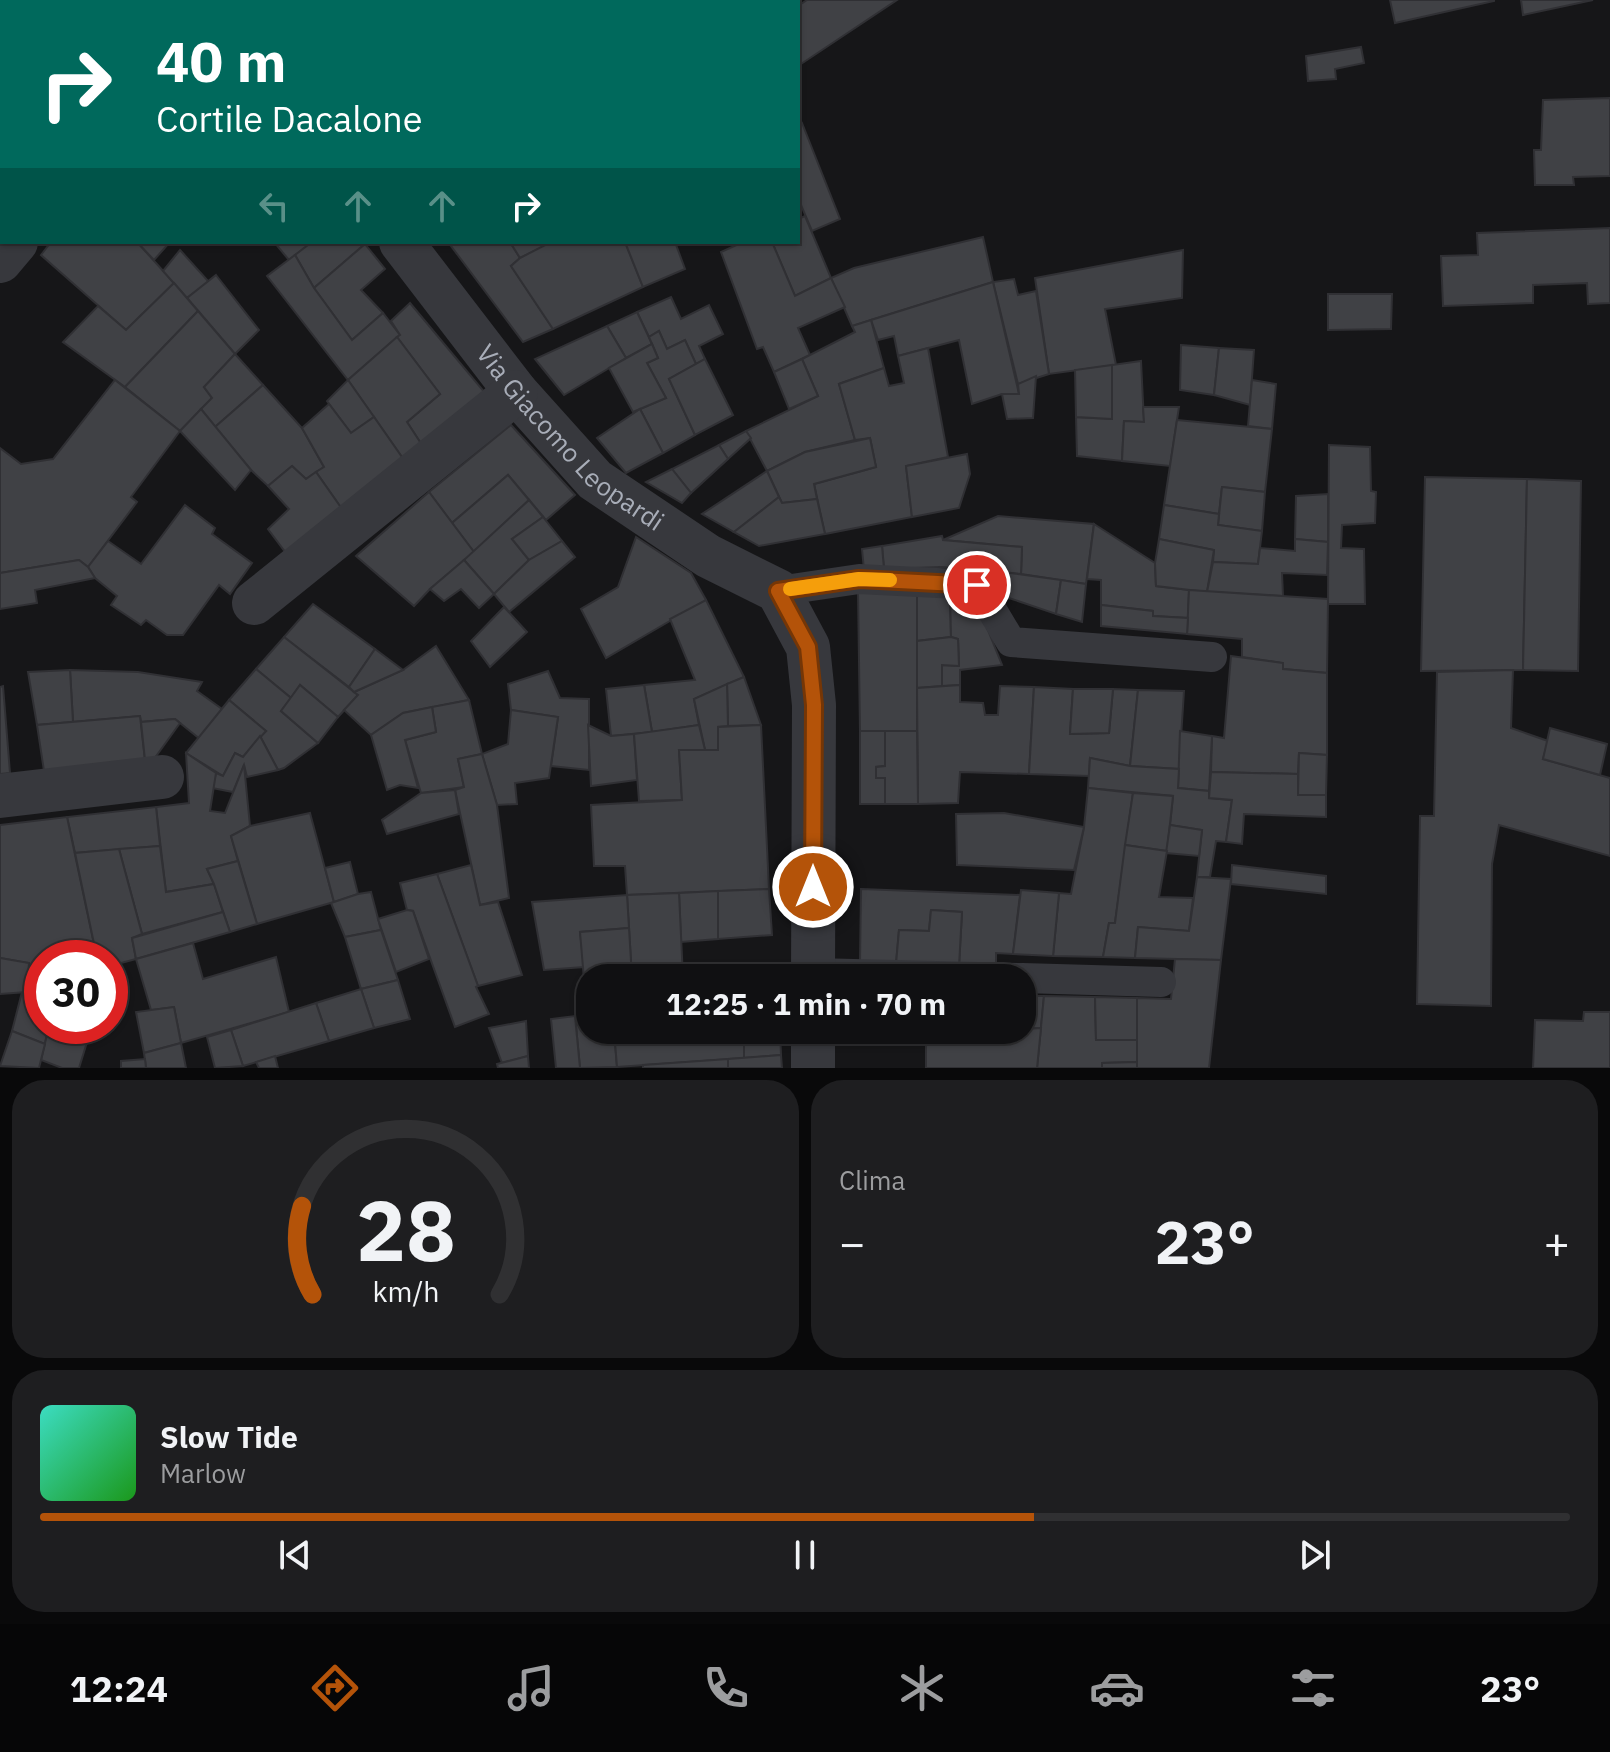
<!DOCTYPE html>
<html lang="it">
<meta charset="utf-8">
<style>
:root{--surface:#101012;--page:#1e1e20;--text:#f1f3f6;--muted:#9c9d9f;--line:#303032;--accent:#b45309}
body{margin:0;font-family:"IBM Plex Sans",sans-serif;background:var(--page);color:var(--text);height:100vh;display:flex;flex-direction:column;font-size:30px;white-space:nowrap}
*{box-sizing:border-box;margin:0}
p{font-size:26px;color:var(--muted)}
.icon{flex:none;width:44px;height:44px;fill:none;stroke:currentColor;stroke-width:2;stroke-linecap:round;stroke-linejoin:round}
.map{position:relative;height:1068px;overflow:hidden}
.side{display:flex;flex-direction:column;gap:12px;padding:12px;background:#09090a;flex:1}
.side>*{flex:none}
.banner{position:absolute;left:0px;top:0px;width:800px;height:244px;box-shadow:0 2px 6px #0004,0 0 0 2px var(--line);background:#00695c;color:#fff;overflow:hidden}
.speed{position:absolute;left:24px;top:940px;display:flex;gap:16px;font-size:40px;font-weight:700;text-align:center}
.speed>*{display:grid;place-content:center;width:104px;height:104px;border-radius:50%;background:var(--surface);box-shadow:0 2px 6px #0004,0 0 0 2px var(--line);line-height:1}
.speed .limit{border:12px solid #d22;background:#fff;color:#111}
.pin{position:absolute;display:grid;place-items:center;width:68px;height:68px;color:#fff;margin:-34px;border:4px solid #fff;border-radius:50%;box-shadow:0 2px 8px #0007}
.me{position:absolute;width:88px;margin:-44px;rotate:0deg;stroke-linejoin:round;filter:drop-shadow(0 0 6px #0008)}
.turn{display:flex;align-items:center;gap:28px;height:168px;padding:0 24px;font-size:36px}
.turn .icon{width:104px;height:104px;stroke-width:2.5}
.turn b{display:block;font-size:56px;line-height:68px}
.lanes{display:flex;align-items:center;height:76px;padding:0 24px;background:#0003;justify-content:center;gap:40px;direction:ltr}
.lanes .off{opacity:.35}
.big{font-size:60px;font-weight:700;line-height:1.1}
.side .tile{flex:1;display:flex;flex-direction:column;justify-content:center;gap:12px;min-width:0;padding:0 28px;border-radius:32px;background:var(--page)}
.side .dial{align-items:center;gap:0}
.dial svg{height:208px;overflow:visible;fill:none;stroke:var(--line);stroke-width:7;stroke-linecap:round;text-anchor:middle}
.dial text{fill:var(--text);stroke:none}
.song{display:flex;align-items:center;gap:24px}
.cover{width:96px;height:96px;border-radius:12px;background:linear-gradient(135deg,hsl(170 70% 55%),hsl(120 70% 35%))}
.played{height:8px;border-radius:4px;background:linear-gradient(90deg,var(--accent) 65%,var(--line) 65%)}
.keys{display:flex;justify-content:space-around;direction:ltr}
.heat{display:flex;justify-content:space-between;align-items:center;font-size:44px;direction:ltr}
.side .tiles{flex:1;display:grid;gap:12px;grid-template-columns:1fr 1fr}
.tile:last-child{grid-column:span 2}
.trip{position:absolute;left:576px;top:964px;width:460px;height:80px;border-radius:32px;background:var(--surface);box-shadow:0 2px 6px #0004,0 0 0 2px var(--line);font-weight:700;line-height:80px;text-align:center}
.tab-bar{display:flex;height:128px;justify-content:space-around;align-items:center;background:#060607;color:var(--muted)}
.tab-bar .icon{width:56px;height:56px}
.tab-bar .current{color:var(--accent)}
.tab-bar b{font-size:36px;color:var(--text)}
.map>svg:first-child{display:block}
</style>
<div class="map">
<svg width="1610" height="1068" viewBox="0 0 1610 1068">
<rect width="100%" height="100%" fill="#161618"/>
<g fill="#404145" stroke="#303034" stroke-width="2">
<path d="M0,0L32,2H2V83Z"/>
<path d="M351,0H526L528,2H348Z"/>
<path d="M643,0H752L754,2H640Z"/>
<path d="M807,0H897L798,66V6Z"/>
<path d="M1390,0H1494V1L1395,23Z"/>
<path d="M1521,0H1593L1523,15Z"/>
<path d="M1361,47L1364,63L1335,69L1336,79L1308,81L1306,56Z"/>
<path d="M1610,98V176L1573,177L1574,185H1535L1534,150H1541L1543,100Z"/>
<path d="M802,123L840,219L812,231L798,198V125Z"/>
<path d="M805,216L831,278L795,296L772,242H798V219Z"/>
<path d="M1610,228V303L1588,304L1587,283L1533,285V303L1443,306L1441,256L1478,255L1477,233Z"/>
<path d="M983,237L993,282L852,326L831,278L854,268Z"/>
<path d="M51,242H137L174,283L126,330L41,255Z"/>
<path d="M137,242H170L154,260Z"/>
<path d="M274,242H312L289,260Z"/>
<path d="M312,242H364L365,244L314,288L295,255Z"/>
<path d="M448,242H510L520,258L511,266L553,329L523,342Z"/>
<path d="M510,242H551V243L520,258Z"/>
<path d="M551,242H625L643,287L553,329L511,266L520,258Z"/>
<path d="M625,242H675L685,269L643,287Z"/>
<path d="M743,242H772L795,296L831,278L845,307L798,328L810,355L774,372L763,347L757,349L721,252Z"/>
<path d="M365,244L385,269L361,290L383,313L352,340L314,288Z"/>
<path d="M180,250L209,282L187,298L163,271Z"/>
<path d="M1183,250L1182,298L1105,309L1116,365L1049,374L1035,278Z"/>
<path d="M295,255L314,288L352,340L383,313L400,335L348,380L267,276Z"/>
<path d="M216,275L259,330L235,354L187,298Z"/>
<path d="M1014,279L1018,295L1036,291L1049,374L1018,384L993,282Z"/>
<path d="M993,282L1019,394H1002L972,404L959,340L898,356L894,336L878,340L871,320Z"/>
<path d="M174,283L198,311L125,387L63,342L98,306L126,330Z"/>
<path d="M1328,294H1392L1391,329L1328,330Z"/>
<path d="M671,297L681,319L709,305L723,334L699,346L705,359L696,364L685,340L667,349L659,331L649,337L637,312Z"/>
<path d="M410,303L486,394L422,445L407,422L440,394L397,337L400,335L391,321Z"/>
<path d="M198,311L235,354L204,387L212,398L180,431L125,387Z"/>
<path d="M637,312L652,344L626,358L607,326Z"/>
<path d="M871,320L884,368L839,384L855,440L805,452L767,471L746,431L818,396L802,359L855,332L852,326Z"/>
<path d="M607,326L626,358L564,395L535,359Z"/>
<path d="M659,331L667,349L685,340L696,364L669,379L695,435L663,453L640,409L666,398L647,363L658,358L649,337Z"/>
<path d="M397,337L440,394L407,422L422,445L404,460L348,380Z"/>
<path d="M652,344L658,358L647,363L666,398L633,412L609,368Z"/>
<path d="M1181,345L1219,348L1214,395L1180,390Z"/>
<path d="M928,348L948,457L906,466L912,517L825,534L814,484L876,467L870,438L855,440L839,384L884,368L889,386L904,383L898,356Z"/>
<path d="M1219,348L1254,350L1250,405L1214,395Z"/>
<path d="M235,354L263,385L215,427L201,409L212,398L204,387Z"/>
<path d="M705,359L733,415L695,435L669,379Z"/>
<path d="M802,359L818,396L789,409L774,372Z"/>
<path d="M1141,361L1144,422L1124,421L1122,461L1077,456L1076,417L1112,419V365Z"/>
<path d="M1112,365V419L1076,417L1075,370Z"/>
<path d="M1036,376L1033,418L1007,419L1002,394H1019L1018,384Z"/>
<path d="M115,380L180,431L131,497L137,502L88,567L79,560L0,573V448L21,464L53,459Z"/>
<path d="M348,380L374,417L351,433L327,401Z"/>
<path d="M1252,380L1276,384L1272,429L1248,426Z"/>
<path d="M263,385L302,428L324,467L306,479L292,466L268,486L251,470L215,427Z"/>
<path d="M329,404L351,433L374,417L404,460L342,509L316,472L324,467L302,428Z"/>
<path d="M1143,407H1179L1170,466L1122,461L1124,421L1144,422Z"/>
<path d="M201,409L251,470L235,490L180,431Z"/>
<path d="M640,409L663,453L626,473L597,438Z"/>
<path d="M1177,420L1272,429L1265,492L1222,487L1219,514L1164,505Z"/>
<path d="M511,425L575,495L546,520L508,475L452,523L429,492Z"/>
<path d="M746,431L751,438L728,459L719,445Z"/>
<path d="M870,438L876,467L814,484L817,499L782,503L767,471L805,452Z"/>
<path d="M719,445L728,459L691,493L672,469Z"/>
<path d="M1329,445L1370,447L1371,491L1376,492L1375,523L1342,525L1341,548L1364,549L1365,604H1328Z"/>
<path d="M967,454L970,474L959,508L912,517L906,466Z"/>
<path d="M292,466L306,479L316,472L342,509L286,553L268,529L289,509L268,486Z"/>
<path d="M672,469L691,493L682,503L646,482Z"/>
<path d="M767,471L779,497L734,532L702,514Z"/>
<path d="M508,475L529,500L474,552L452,523Z"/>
<path d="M1425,477L1527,479L1523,670L1421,671Z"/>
<path d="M1527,479L1581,481L1578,671L1523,670Z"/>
<path d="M1222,487L1265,492L1262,531L1218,525Z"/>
<path d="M429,492L474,552L430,589L414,606L356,556Z"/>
<path d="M1328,494V542L1295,539L1296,496Z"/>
<path d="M779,497L782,503L817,499L825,534L759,546L734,532Z"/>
<path d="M529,500L543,517L512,539L529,560L494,594L464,560Z"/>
<path d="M185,505L215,528L212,534L252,563L230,594L219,585L183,635H167L146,620L141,625L111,605L117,596L95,578L88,567L108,541L141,564Z"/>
<path d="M1164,505L1219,514L1218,525L1262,531L1258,564L1213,562L1214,550L1159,539Z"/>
<path d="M998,516L1094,524L1086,584L1021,574L1022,547L943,540Z"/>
<path d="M543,517L562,541L529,560L512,539Z"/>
<path d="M1094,524L1155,563L1156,586L1189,590L1188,618L1153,616V611L1101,605V580L1087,579Z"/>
<path d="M942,536L943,540L1022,547L1021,574L996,571L994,584L991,582L993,571L941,567L884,569L882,546Z"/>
<path d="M636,537L691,573L706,600L606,658L581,609L618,587Z"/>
<path d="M1159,539L1214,550L1207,592L1156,586L1155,563Z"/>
<path d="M1295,539L1328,542L1327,575L1282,573L1283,596L1207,592L1213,562L1258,564L1260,548L1295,551Z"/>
<path d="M562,541L575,557L509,612L494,594L529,560Z"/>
<path d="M882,546L884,569L864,570L862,549Z"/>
<path d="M79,560L88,567L95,578L35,590L37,603L0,609V573Z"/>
<path d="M464,560L494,594L479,608L461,589L444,601L430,589Z"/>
<path d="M996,571L1061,580L1056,614L1009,598L994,584Z"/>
<path d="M1061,580L1086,584L1082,622L1056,614Z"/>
<path d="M1189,590L1328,599L1327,673L1283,669V663L1242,657V639L1187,634Z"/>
<path d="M858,591L917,593V731H860Z"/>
<path d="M917,593H950L951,637L917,641Z"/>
<path d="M950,593H973L1002,665L960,670V685L942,686V665L959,666L958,639L951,637Z"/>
<path d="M706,600L744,677L694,699L699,725L652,732L644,685L695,680L670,619Z"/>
<path d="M313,604L375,649L349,687L284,637Z"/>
<path d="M1101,605L1153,611V616L1188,618L1187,634L1101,626Z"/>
<path d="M504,607L527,632L490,667L471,641Z"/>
<path d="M284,637L358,695L338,717L300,685L291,698L256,669Z"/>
<path d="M951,637L958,639L959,666L942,665V686L917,688V641Z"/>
<path d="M436,646L469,700L403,713L371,735L344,710L358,695L354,692L403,670Z"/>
<path d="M375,649L403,670L354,692L349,687Z"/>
<path d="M1231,656L1283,663V669L1327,673V755L1299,753L1298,774L1211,772L1212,736L1224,738Z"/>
<path d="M256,669L291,698L281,711L318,743L284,768L278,770L260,736L266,731L229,700Z"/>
<path d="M70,670L138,672L202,682L197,691L222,709L200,739L175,719L141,722L140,716L73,722Z"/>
<path d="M70,670L73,722L37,725L28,672Z"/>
<path d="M1513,670L1511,728L1548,741L1543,759L1610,778V856L1499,825L1492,864L1491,1006L1417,1004L1420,816H1434L1437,672Z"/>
<path d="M548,671L560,698L589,699V770L551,766L558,717L511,710L508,684Z"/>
<path d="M744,677L761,725L728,726L727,684Z"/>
<path d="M727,684L728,726L718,727V750H705L694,699Z"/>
<path d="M300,685L338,717L318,743L281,711Z"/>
<path d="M644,685L652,732L611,736L606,689Z"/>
<path d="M960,685V702L983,703L985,715H998L1000,686L1034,687L1029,774L960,772L958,803L918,804L917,688Z"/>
<path d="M3,686L10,773L0,774V687Z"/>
<path d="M1034,687L1073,689L1070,734L1109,733L1113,689L1138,690L1130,766L1090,758L1089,776L1029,774Z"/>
<path d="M1073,689H1113L1109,733L1070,734Z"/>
<path d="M1138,690L1184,691L1179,769L1130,766Z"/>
<path d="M229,700L266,731L243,757L235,753L223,776L186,753Z"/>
<path d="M469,700L482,754L458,759L464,787L421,793L405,740L436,732L432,707Z"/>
<path d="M432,707L436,732L405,740L418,788L400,785L387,790L371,735L403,713Z"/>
<path d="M511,710L558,717L549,778L515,783L517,804L497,805L482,754L508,744Z"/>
<path d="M140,716L145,760L44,771L37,725Z"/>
<path d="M175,719L180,723L154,759L145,760L141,722Z"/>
<path d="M588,725L611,736L634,734L637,780L591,786Z"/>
<path d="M699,725L705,750H679L682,800L639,801L634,734Z"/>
<path d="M761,725L769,889L627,895L625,866H594L591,805L682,800L679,750H718V727Z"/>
<path d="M1550,728L1607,744L1600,775L1543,759Z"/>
<path d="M860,731H885V766L876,767V778H885V804H860Z"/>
<path d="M885,731H917L918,804H885V778H876V767L885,766Z"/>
<path d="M1180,731L1212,736L1209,791L1178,788Z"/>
<path d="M260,736L278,770L247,777L244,765L233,792L212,788L216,773L223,776L235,753L243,757Z"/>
<path d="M186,753L216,773L210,811L225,813L244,765L250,826L231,836L238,861L207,869L214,884L166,892L156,807L189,803Z"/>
<path d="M1299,753L1327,755L1326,795H1298Z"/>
<path d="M482,754L497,805L509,898L480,905L455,790L464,787L458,759Z"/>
<path d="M1090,758L1130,766L1179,769L1178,788L1209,791V798L1232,800L1226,842L1216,841L1210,877H1197L1202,830L1170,825L1173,796L1088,788Z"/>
<path d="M1211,772L1298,774V795H1326V817L1244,814L1242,844L1226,842L1232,800L1209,798Z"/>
<path d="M1088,788L1133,793L1115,923H1109L1103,957L1053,956L1059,893L1071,894L1084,827Z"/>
<path d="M455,790L459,814L387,834L382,820L421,793Z"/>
<path d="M1133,793L1173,796L1167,851L1125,845Z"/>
<path d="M156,807L160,846L75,853L67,817Z"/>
<path d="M310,813L334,902L257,924L231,836L250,826Z"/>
<path d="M1004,813L1084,827L1074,870L957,865L956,814Z"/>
<path d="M67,817L97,958H42V1026H49L45,1044L12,1031L22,992H27L29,963L0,958V825Z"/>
<path d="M1170,825L1202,830L1199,856L1166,853Z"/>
<path d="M1125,845L1167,851L1159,897L1193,898L1189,931L1138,927L1135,958L1103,957L1109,923H1115Z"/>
<path d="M160,846L166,892L214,884L223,912L142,934L119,849Z"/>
<path d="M119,849L142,934L132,938L136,959L110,966V958H97L75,853Z"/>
<path d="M238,861L257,924L230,932L214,884L207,869Z"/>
<path d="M350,862L358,894L334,902L325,868Z"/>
<path d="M471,865L480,905L498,902L522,975L478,986L437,874Z"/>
<path d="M1232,865L1326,876V894L1231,884Z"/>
<path d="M437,874L478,986L476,987L489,1014L455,1027L413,911L407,910L400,883Z"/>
<path d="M1197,877L1231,879L1221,960L1135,958L1138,927L1189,931Z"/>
<path d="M769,889L772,935L718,939V891Z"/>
<path d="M861,889L1020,895L1013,954L996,953V967L959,966L962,912L931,910L929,931L899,930L896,964L860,963Z"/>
<path d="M1021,890L1059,893L1053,956L1013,954Z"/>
<path d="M718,891V939L681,942L679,893Z"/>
<path d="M371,892L381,930L345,937L331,903L358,894Z"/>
<path d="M679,893L683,978H632L627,895Z"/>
<path d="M627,895L629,928L580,932L584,967L544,970L532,902Z"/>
<path d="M407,910L413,911L429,959L396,972L378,919Z"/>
<path d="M931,910L962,912L959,966L896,964L899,930L929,931Z"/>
<path d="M223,912L230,932L136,959L132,938Z"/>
<path d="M629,928L632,978H590V1014L587,1015L580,932Z"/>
<path d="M381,930L398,980L361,989L345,937Z"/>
<path d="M193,943L203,979L276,957L289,1012L181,1043L174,1007L151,1010L136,959Z"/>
<path d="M0,958L29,963L27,992L0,994Z"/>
<path d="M1175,959L1221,960L1209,1068H1137V998L1171,999Z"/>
<path d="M398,980L410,1019L374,1028L361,989Z"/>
<path d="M361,989L374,1028L329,1041L316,1003Z"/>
<path d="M1022,996H1044L1041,1028L1022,1029Z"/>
<path d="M1044,996L1095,997L1096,1040H1137V1062L1102,1063V1068H1037Z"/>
<path d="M1095,997L1137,998V1040H1096Z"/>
<path d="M316,1003L329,1041L243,1066L231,1030Z"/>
<path d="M174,1007L181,1043L144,1053L136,1012Z"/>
<path d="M1584,1012H1610V1068H1533L1535,1020L1583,1021Z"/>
<path d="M590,1014V1030H614L617,1067L580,1068L575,1016Z"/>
<path d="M575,1016L580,1068H556L551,1019Z"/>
<path d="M526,1021L528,1056L502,1063L489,1028Z"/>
<path d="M49,1026H92L79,1068H62L41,1060Z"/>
<path d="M1041,1028L1037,1068H926V1035Z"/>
<path d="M231,1030L243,1066L215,1068L207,1037Z"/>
<path d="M614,1030H744V1058L617,1067Z"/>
<path d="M744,1030H780L781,1055L744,1058Z"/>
<path d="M859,1030H911V1036L859,1039Z"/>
<path d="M911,1030H944V1034L911,1036Z"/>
<path d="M12,1031L45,1044L39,1068L0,1066Z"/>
<path d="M181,1043L186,1068H146L144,1053Z"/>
<path d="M781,1055L782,1068H728V1059Z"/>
<path d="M275,1056L278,1068H259L256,1062Z"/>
<path d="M528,1056L529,1068H498L497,1064Z"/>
<path d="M145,1059L146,1068H121V1061Z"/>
<path d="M728,1059V1068H643V1065Z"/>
<path d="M1137,1062V1068H1102V1063Z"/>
</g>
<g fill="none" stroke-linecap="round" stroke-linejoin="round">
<g stroke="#37383d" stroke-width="30">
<path d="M778,591L859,579L977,585L1011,642L1212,657"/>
<path d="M813,973L1020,978"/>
<path d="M1022,978L1161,982"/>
</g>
<g stroke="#37383d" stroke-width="44">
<path d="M216,0L217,2"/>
<path id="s1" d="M401,242L516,392L595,480L708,556L778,591L808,647L814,705L813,978"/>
<path d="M0,261L16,242"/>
<path d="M254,603L516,392"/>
<path d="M0,796L162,777"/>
<path d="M813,1030V1068"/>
</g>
</g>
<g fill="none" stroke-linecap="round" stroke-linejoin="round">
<g stroke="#753606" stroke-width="20">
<path id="route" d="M813,887L814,705L808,647L778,591L859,579L977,585"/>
</g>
<use href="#route" stroke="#b45309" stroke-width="14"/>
<path stroke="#f59e0b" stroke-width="14" d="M790,589L859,579L890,580"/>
</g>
<g text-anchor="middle" stroke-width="8" stroke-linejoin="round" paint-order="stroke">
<g font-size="26" fill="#a8adb8" stroke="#111113">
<text dy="9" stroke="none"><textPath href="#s1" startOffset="260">Via Giacomo Leopardi</textPath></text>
</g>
</g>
</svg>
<div class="speed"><div class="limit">30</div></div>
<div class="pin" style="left:977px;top:585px;background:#d93025"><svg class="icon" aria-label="arrive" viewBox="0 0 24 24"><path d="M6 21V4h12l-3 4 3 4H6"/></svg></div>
<svg class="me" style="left:813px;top:887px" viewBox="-20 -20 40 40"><circle r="17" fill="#b45309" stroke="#fff" stroke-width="3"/><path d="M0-11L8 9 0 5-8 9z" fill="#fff"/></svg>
<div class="trip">12:25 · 1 min · 70 m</div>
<div class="banner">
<div class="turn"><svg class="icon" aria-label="right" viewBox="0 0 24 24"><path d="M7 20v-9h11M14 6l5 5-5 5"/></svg><div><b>40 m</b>Cortile Dacalone</div></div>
<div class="lanes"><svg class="icon off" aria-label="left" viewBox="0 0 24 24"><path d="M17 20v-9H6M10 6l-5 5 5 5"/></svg><svg class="icon off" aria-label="ahead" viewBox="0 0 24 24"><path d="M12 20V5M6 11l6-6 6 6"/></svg><svg class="icon off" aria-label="ahead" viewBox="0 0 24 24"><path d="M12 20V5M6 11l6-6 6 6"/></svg><svg class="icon" aria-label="right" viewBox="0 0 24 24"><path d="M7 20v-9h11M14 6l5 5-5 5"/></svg></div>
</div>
</div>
<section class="side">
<div class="tiles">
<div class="tile dial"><svg viewBox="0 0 100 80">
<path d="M14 69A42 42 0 1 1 86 69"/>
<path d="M14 69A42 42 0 0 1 10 35" stroke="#b45309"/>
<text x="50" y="56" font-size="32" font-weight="700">28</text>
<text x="50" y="72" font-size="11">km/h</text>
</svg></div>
<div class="tile"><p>Clima</p>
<div class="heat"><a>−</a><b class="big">23°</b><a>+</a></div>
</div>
<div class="tile">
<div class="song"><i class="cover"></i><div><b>Slow Tide</b><p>Marlow</p></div></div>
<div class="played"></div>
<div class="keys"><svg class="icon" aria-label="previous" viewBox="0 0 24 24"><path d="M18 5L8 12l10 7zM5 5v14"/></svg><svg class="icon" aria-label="pause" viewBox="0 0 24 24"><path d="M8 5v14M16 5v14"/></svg><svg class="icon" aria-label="next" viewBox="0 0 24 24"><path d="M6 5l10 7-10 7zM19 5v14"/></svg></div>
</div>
</div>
</section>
<nav class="tab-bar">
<b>12:24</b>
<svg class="icon current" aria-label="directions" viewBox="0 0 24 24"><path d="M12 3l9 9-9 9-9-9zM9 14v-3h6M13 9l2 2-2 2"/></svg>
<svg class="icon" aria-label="music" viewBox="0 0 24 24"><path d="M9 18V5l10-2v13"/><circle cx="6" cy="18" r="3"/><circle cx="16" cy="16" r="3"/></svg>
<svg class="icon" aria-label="phone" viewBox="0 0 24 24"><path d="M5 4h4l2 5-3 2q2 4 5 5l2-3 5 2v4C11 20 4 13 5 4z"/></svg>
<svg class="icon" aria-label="climate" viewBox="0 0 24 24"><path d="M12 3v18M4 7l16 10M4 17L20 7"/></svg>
<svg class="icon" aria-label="car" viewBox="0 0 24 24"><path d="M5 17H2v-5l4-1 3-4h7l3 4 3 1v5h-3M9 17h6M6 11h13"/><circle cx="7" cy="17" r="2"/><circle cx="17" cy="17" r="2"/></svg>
<svg class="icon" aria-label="filters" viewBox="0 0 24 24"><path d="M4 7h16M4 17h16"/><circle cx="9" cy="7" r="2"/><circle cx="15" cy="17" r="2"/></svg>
<b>23°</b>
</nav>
